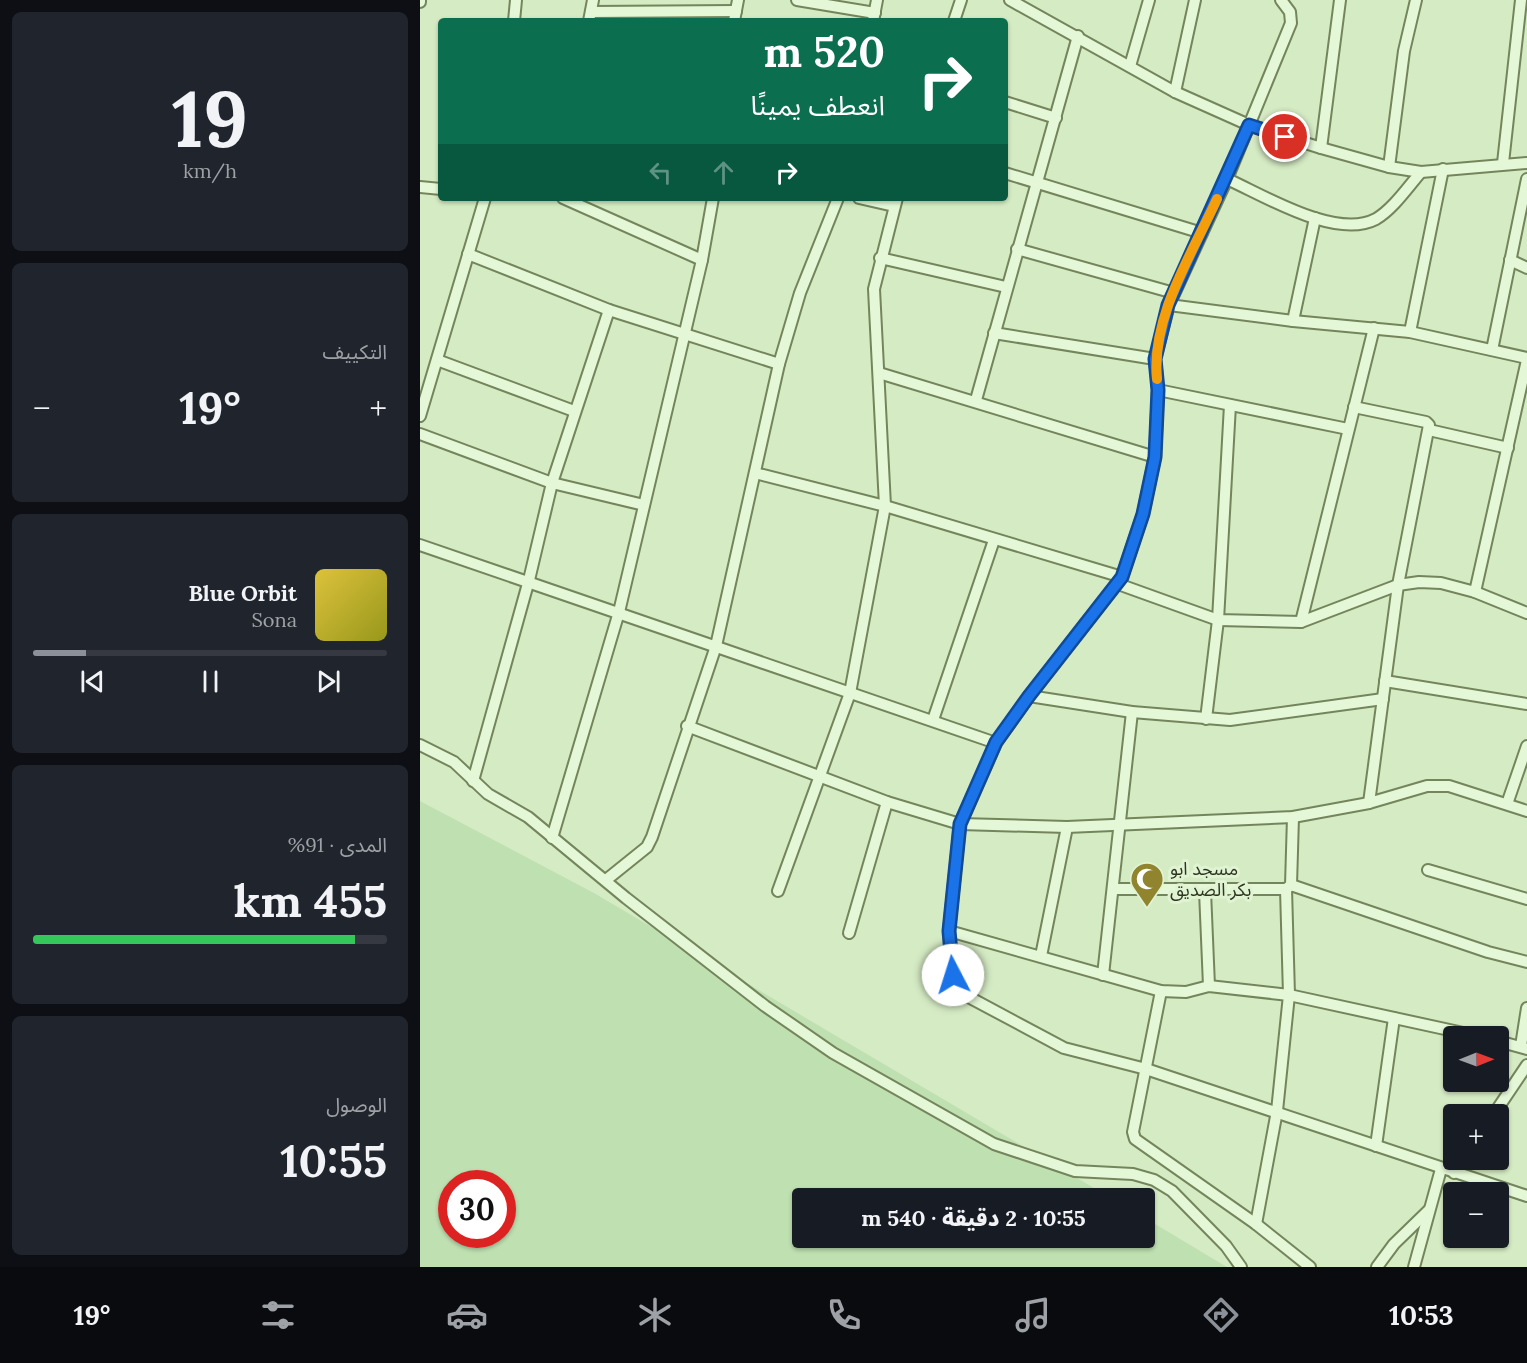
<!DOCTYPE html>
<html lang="ar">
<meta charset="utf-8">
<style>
:root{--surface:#171b24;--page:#20242c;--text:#f1f3f6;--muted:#9ea1a6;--line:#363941;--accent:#8c9099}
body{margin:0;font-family:Lora,"Noto Sans Arabic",serif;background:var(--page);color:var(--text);direction:rtl;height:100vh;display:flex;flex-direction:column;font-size:22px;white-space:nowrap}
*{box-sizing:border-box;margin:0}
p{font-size:20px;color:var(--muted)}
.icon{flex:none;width:33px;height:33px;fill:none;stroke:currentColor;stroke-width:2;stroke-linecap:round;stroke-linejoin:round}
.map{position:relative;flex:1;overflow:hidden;direction:ltr}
.drawer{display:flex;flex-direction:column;gap:12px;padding:12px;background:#0d0f14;width:420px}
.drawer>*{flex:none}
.top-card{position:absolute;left:18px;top:18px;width:570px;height:183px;border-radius:6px;box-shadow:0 2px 4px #0004;direction:rtl;background:#0b6e4f;color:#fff;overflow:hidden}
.needle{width:39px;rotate:89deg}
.controls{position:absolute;left:1023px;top:1026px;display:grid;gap:12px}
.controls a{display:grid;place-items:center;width:66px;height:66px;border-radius:6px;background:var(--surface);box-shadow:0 2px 4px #0004;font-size:30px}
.speed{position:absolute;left:18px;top:1170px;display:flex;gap:12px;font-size:30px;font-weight:700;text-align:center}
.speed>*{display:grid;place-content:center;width:78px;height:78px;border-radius:50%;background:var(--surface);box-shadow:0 2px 4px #0004;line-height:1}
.speed .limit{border:9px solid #d22;background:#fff;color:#111}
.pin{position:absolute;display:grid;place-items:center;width:51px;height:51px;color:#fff;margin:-26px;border:3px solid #fff;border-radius:50%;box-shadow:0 2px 6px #0007}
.me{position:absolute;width:66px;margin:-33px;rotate:355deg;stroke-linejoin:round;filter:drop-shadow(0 0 4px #0008)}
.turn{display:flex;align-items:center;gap:21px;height:126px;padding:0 24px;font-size:27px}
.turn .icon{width:78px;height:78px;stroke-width:2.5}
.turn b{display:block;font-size:42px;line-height:51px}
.lanes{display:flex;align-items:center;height:57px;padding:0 24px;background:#0003;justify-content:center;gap:30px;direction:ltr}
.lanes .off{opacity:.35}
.big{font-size:45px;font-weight:800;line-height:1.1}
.drawer .widget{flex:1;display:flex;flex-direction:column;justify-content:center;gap:9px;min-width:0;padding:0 21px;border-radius:9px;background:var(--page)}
.drawer .dial{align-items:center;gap:0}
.dial b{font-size:78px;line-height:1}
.song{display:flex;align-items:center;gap:18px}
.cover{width:72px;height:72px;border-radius:9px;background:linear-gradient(135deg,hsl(50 70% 55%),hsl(60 70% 35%))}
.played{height:6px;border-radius:3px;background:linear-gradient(90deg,var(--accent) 15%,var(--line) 15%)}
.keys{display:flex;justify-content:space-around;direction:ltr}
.heat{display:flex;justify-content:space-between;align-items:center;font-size:33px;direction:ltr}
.charge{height:9px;border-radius:4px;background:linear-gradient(90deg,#34c759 91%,var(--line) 0)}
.trip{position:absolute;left:372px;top:1188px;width:363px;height:60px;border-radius:6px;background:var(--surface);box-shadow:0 2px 4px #0004;font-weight:800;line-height:60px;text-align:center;direction:rtl}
.dock{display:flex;height:96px;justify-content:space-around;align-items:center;background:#090b0e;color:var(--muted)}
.dock .icon{width:42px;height:42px}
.dock .current{color:var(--accent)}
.dock b{font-size:27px;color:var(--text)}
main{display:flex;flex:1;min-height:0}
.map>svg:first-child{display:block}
</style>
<main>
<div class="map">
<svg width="1107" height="1267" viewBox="0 0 1107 1267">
<rect width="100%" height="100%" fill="#d5ebc4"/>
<path fill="#bfe1b2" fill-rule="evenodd" d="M0,801L174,893L691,1198H382V1238H724L725,1218L807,1267H0ZM32,1184H82V1234H32Z"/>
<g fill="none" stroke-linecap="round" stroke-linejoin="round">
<g stroke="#74855c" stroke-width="14">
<g id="minor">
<path d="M377,0L455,13"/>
<path d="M590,0L755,92L829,125L901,148L969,167L1001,172L1107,163"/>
<path d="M861,0L870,12L871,23L807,179L749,305L735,359L738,390L735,457L723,514L702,577L609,696L576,743L540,824L529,931L533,975L543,994L644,1048L726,1069L1107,1196"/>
<path d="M0,2V0"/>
<path d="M171,12L316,11"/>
<path d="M94,21L96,0"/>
<path d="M169,21L173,0"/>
<path d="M314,21L318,0"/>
<path d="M453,21L457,0"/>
<path d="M534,21L541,0"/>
<path d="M710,66L729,0"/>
<path d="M755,92L775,0"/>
<path d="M585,102L636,118"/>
<path d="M901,148L920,0"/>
<path d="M1083,163L1101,0"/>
<path d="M969,167L984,51L996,0"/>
<path d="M585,173L782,233"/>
<path d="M807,179C845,196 916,240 956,219C973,209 988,187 1001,172"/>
<path d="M0,187L21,189"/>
<path d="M143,198L282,260"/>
<path d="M439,198L474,206"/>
<path d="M597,249L754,293"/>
<path d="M48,254L189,310L359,364"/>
<path d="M460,258L586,287"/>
<path d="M1090,260L1107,268"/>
<path d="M749,305L873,321L990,332L1107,358"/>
<path d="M873,321L895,218"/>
<path d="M990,332L1023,169"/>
<path d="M574,333L735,359"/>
<path d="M1072,350L1107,179"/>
<path d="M17,360L154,411"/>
<path d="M459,373L735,457"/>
<path d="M738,390L928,429"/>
<path d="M556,400L658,36"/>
<path d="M934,407L1006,422L1009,425L978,585L949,803"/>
<path d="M0,416L65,198"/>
<path d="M1009,430L1088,448"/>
<path d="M0,434L132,483L224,505"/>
<path d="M335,473L465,506L702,577"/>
<path d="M0,545L576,743"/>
<path d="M698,584L798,620L881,622L978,585L999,582L1021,583L1055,592L1107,613"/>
<path d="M1055,592L1107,360"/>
<path d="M881,622L954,328"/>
<path d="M965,681L1107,704"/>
<path d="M609,696L712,712L810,720L963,699"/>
<path d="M786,719L798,620L810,405"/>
<path d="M513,720L574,540"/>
<path d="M267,726L467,802L540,824L647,827L873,817L949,803L1007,786H1029L1107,811"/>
<path d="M0,745L34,762L68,794L108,817L206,898L345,1006L413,1053L574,1144L655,1171L713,1174L734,1180L752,1191L806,1246L821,1267"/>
<path d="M53,781L109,580L132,483L189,310"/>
<path d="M1087,804L1107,746"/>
<path d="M132,838L199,612L282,260L293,198"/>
<path d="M1008,870L1107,899"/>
<path d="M186,880L227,847L232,837L296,646L359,364L380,293L418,198"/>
<path d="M871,885L1068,952L1107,962"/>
<path d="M695,889H866"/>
<path d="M358,891L430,693L465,506L454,289L477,198"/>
<path d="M785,891L789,986"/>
<path d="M529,931L741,991L766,992L789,986L869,995L1057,1036"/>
<path d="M429,933L467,802"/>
<path d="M621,956L647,827"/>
<path d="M683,975L712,712"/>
<path d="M741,991L713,1132L715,1139L836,1224L890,1267"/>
<path d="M1078,1041L1107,1049"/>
<path d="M1101,1046L1107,1008"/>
<path d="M1074,1114L1107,1065"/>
<path d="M956,1146L974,1018"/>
<path d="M1034,1173L1044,1160"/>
<path d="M836,1224L857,1111L869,995L866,889L871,885L873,817"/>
<path d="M957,1267L974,1244L1009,1210"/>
<path d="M994,1267L1021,1169"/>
</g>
</g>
<use href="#minor" stroke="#e4f7d7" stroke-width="10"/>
</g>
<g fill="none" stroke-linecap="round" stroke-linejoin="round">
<g stroke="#114b97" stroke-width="15">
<path id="route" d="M533,975L529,931L540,824L576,742L609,696L702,577L723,514L735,457L738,390L735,359L748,305L829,125L865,137"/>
</g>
<use href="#route" stroke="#1a73e8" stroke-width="10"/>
<path stroke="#f59e0b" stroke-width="10" d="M737,379C731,317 772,254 797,199"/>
</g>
<defs>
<g id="mosque-pin" transform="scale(1.725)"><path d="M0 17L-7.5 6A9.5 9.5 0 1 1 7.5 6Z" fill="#90842f" stroke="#e0f3d3"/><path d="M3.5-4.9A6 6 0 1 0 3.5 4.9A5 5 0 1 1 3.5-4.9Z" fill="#fff"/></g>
</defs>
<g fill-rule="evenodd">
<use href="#mosque-pin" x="727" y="879"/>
</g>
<g text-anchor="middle" stroke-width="6" stroke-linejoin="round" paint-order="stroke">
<g font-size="18" fill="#2d361f" stroke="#e0f3d3" text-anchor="start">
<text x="750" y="875">مسجد ابو<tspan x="750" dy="21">بكر الصديق</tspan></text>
</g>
</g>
</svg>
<div class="controls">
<a><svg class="needle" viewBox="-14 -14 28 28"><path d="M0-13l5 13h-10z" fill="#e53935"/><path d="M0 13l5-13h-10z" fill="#9ea1a6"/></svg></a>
<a>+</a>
<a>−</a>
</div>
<div class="speed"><div class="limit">30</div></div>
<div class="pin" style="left:865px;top:137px;background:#d93025"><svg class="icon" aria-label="arrive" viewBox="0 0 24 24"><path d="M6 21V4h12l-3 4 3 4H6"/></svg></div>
<svg class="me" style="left:533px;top:975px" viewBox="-20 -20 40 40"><circle r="19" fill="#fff"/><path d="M0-13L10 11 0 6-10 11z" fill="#1a73e8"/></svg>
<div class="trip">10:55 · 2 دقيقة · 540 m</div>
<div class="top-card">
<div class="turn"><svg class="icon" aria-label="right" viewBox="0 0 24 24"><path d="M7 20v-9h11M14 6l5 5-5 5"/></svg><div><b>520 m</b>انعطف يمينًا</div></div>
<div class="lanes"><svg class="icon off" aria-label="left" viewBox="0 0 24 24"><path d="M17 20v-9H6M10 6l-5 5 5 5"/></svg><svg class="icon off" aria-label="ahead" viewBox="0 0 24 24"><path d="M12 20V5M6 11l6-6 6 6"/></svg><svg class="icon" aria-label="right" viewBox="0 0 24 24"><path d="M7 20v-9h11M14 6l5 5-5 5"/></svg></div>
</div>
</div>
<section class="drawer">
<div class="widget dial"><b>19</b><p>km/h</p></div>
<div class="widget"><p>التكييف</p>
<div class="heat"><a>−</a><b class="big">19°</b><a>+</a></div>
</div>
<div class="widget">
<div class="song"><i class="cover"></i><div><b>Blue Orbit</b><p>Sona</p></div></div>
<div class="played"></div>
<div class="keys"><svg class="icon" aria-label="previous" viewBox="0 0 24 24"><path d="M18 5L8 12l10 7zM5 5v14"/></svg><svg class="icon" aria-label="pause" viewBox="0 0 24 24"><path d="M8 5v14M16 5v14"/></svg><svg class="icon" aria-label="next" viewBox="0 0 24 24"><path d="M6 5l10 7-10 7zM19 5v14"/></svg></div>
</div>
<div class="widget"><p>المدى · 91%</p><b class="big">455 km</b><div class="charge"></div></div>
<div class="widget"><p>الوصول</p><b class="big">10:55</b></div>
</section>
</main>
<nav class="dock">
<b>10:53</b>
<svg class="icon current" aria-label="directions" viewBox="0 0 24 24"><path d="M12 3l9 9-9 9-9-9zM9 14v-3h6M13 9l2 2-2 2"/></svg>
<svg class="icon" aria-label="music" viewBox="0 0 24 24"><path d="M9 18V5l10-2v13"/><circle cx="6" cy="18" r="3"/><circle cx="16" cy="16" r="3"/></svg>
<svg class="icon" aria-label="phone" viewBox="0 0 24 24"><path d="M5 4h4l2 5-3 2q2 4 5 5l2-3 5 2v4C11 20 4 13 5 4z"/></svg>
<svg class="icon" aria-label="climate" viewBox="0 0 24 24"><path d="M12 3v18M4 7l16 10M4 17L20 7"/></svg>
<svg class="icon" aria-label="car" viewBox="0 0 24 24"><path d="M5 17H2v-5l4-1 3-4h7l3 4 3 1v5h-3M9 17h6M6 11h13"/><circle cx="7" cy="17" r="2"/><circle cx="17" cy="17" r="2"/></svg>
<svg class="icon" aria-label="filters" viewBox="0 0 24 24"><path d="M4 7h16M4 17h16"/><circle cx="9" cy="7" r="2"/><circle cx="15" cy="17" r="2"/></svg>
<b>19°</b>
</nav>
